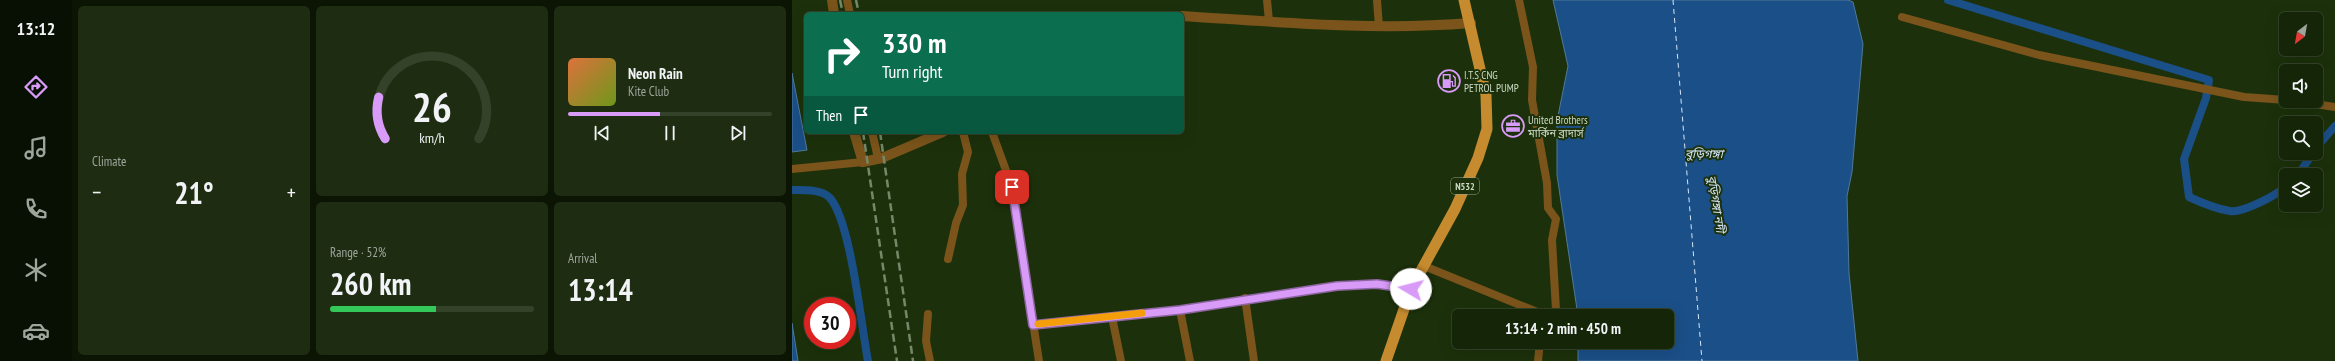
<!DOCTYPE html>
<meta charset="utf-8">
<style>
:root{--surface:#152508;--page:#1e2d12;--text:#f1f3f6;--muted:#9da59c;--line:#344229;--accent:#d89bf8}
body{margin:0;font-family:"PT Sans Narrow","Noto Sans Bengali",sans-serif;background:var(--page);color:var(--text);height:100vh;display:flex;flex-direction:column;font-size:15px;white-space:nowrap}
*{box-sizing:border-box;margin:0}
p{font-size:13px;color:var(--muted)}
.icon{flex:none;width:22px;height:22px;fill:none;stroke:currentColor;stroke-width:2;stroke-linecap:round;stroke-linejoin:round}
.map{position:relative;flex:1;overflow:hidden}
.side{display:flex;flex-direction:column;gap:6px;padding:6px;background:#0c1404;width:720px}
.side>*{flex:none}
.hud{position:absolute;left:12px;top:12px;width:380px;height:122px;border-radius:6px;box-shadow:0 4px 16px #0002,0 0 0 1px var(--line);background:#0b6e4f;color:#fff;overflow:hidden}
.needle{width:26px;rotate:211deg}
.controls{position:absolute;left:1487px;top:12px;display:grid;gap:8px}
.controls a{display:grid;place-items:center;width:44px;height:44px;border-radius:6px;background:var(--surface);box-shadow:0 4px 16px #0002,0 0 0 1px var(--line);font-size:20px}
.speed{position:absolute;left:12px;top:297px;display:flex;gap:8px;font-size:20px;font-weight:700;text-align:center}
.speed>*{display:grid;place-content:center;width:52px;height:52px;border-radius:50%;background:var(--surface);box-shadow:0 4px 16px #0002,0 0 0 1px var(--line);line-height:1}
.speed .limit{border:6px solid #d22;background:#fff;color:#111}
.pin{position:absolute;display:grid;place-items:center;width:34px;height:34px;color:#fff;margin:-17px;border-radius:8px;box-shadow:0 2px 6px #0006}
.me{position:absolute;width:44px;margin:-22px;rotate:278deg;stroke-linejoin:round;filter:drop-shadow(0 0 3px #0008)}
.turn{display:flex;align-items:center;gap:14px;height:84px;padding:0 12px;font-size:18px}
.turn .icon{width:52px;height:52px;stroke-width:2.5}
.turn b{display:block;font-size:28px;line-height:34px}
.then{display:flex;align-items:center;height:38px;padding:0 12px;background:#0003;gap:8px;font-size:15px}
.big{font-size:30px;font-weight:800;line-height:1.1}
.side .card{flex:1;display:flex;flex-direction:column;justify-content:center;gap:6px;min-width:0;padding:0 14px;border-radius:6px;background:var(--page)}
.side .dial{align-items:center;gap:0}
.dial svg{height:104px;overflow:visible;fill:none;stroke:var(--line);stroke-width:7;stroke-linecap:round;text-anchor:middle}
.dial text{fill:var(--text);stroke:none}
.song{display:flex;align-items:center;gap:12px}
.cover{width:48px;height:48px;border-radius:6px;background:linear-gradient(135deg,hsl(20 70% 55%),hsl(80 70% 35%))}
.played{height:4px;border-radius:2px;background:linear-gradient(90deg,var(--accent) 45%,var(--line) 45%)}
.keys{display:flex;justify-content:space-around;direction:ltr}
.heat{display:flex;justify-content:space-between;align-items:center;font-size:22px;direction:ltr}
.charge{height:6px;border-radius:3px;background:linear-gradient(90deg,#34c759 52%,var(--line) 0)}
.side .tiles{flex:1;display:grid;gap:6px;grid-template-columns:repeat(3,1fr)}
.card:first-child{grid-row:span 2}
.trip{position:absolute;left:660px;top:309px;width:222px;height:40px;border-radius:6px;background:var(--surface);box-shadow:0 4px 16px #0002,0 0 0 1px var(--line);font-weight:800;line-height:40px;text-align:center}
main{display:flex;flex:1;min-height:0}
.dock{display:flex;flex-direction:column;width:72px;justify-content:space-around;align-items:center;background:#080f03;color:var(--muted)}
.dock .icon{width:28px;height:28px}
.dock .current{color:var(--accent)}
.dock b{font-size:18px;color:var(--text)}
.map>svg:first-child{display:block}
</style>
<main>
<nav class="dock">
<b>13:12</b>
<svg class="icon current" aria-label="directions" viewBox="0 0 24 24"><path d="M12 3l9 9-9 9-9-9zM9 14v-3h6M13 9l2 2-2 2"/></svg>
<svg class="icon" aria-label="music" viewBox="0 0 24 24"><path d="M9 18V5l10-2v13"/><circle cx="6" cy="18" r="3"/><circle cx="16" cy="16" r="3"/></svg>
<svg class="icon" aria-label="phone" viewBox="0 0 24 24"><path d="M5 4h4l2 5-3 2q2 4 5 5l2-3 5 2v4C11 20 4 13 5 4z"/></svg>
<svg class="icon" aria-label="climate" viewBox="0 0 24 24"><path d="M12 3v18M4 7l16 10M4 17L20 7"/></svg>
<svg class="icon" aria-label="car" viewBox="0 0 24 24"><path d="M5 17H2v-5l4-1 3-4h7l3 4 3 1v5h-3M9 17h6M6 11h13"/><circle cx="7" cy="17" r="2"/><circle cx="17" cy="17" r="2"/></svg>
</nav>
<section class="side">
<div class="tiles">
<div class="card"><p>Climate</p>
<div class="heat"><a>−</a><b class="big">21°</b><a>+</a></div>
</div>
<div class="card dial"><svg viewBox="0 0 100 80">
<path d="M14 69A42 42 0 1 1 86 69"/>
<path d="M14 69A42 42 0 0 1 9 37" stroke="#d89bf8"/>
<text x="50" y="56" font-size="32" font-weight="700">26</text>
<text x="50" y="72" font-size="11">km/h</text>
</svg></div>
<div class="card">
<div class="song"><i class="cover"></i><div><b>Neon Rain</b><p>Kite Club</p></div></div>
<div class="played"></div>
<div class="keys"><svg class="icon" aria-label="previous" viewBox="0 0 24 24"><path d="M18 5L8 12l10 7zM5 5v14"/></svg><svg class="icon" aria-label="pause" viewBox="0 0 24 24"><path d="M8 5v14M16 5v14"/></svg><svg class="icon" aria-label="next" viewBox="0 0 24 24"><path d="M6 5l10 7-10 7zM19 5v14"/></svg></div>
</div>
<div class="card"><p>Range · 52%</p><b class="big">260 km</b><div class="charge"></div></div>
<div class="card"><p>Arrival</p><b class="big">13:14</b></div>
</div>
</section>
<div class="map">
<svg width="1543" height="361" viewBox="0 0 1543 361">
<rect width="100%" height="100%" fill="#1c310b"/>
<g fill="#1b4f87" stroke="#507999">
<path d="M761,0H1056L1061,2L1071,44L1060,172L1055,196L1057,273L1066,361H786V342H875V316H786L765,175V121L776,66Z"/>
<path d="M0,73L15,150L0,152Z"/>
<path d="M0,323L6,361H0Z"/>
</g>
<g fill="none" stroke-linecap="round" stroke-linejoin="round">
<g stroke="#1b4f87" stroke-width="8">
<path d="M1156,0L1417,80L1414,98L1392,159L1397,197C1410,203 1424,209 1438,211C1451,213 1485,195 1494,186"/>
<path d="M1524,148L1543,126"/>
<path d="M1506,175L1521,153"/>
<path d="M0,190C11,190 30,189 38,198C59,222 69,325 76,361"/>
</g>
<path stroke="#d5e6fa" stroke-width="1" stroke-dasharray="5 4" stroke-linecap="butt" d="M881,0L910,361"/>
<g stroke="#7a541b" stroke-width="8">
<path d="M55,0L58,14"/>
<path d="M475,0L477,21"/>
<path d="M585,0L587,27"/>
<path d="M727,0L741,67L740,100L755,183L756,208L764,219L760,240L764,310L760,316"/>
<path d="M1110,17L1247,55L1452,97L1494,100"/>
<path d="M1503,101L1543,107"/>
<path d="M80,132L86,158"/>
<path d="M200,132L220,187L247,361"/>
<path d="M0,169L71,162"/>
<path d="M156,259L164,223L171,205L170,174L176,152L171,132"/>
<path d="M632,266L755,316"/>
<path d="M453,298L462,361"/>
<path d="M388,310L398,361"/>
<path d="M136,314L134,341L138,361"/>
<path d="M320,317L329,361"/>
<path d="M241,325L388,310L545,286L585,284L619,289"/>
<path d="M746,361L748,342"/>
</g>
<g stroke="#7a541b" stroke-width="10">
<path d="M40,0L42,14"/>
<path d="M390,16C486,22 583,31 679,23"/>
<path d="M62,132L71,162L90,158L151,132"/>
</g>
<path stroke="#c68b2e" stroke-width="11" d="M594,361L619,289L663,209L686,158L695,129L694,95L672,0"/>
<g stroke="#77886a" stroke-width="2.5" stroke-dasharray="8 4" stroke-linecap="butt">
<path d="M48,0L51,14"/>
<path d="M64,0L67,14"/>
<path d="M71,132L105,361"/>
<path d="M88,132L121,361"/>
</g>
</g>
<g fill="none" stroke-linecap="round" stroke-linejoin="round">
<g stroke="#8c65a1" stroke-width="10">
<path id="route" d="M220,187L241,325L388,310L545,286L585,284L619,289"/>
</g>
<use href="#route" stroke="#d89bf8" stroke-width="7"/>
<path stroke="#f59e0b" stroke-width="7" d="M246,324L350,313"/>
</g>
<defs>
<g id="fuel-ring" transform="scale(1.15)"><circle r="9.5" fill="#1c310b" stroke="#d89bf8" stroke-width="1.5"/><path d="M-5.5-6h7V0h2V4h1.3V-2.5L3-4.5l.8-.8L6-3V5H2.5V1h-1V6h-7ZM-4.2-4.7v3.2H.2V-4.7Z" fill="#d89bf8"/></g>
<g id="office-ring" transform="scale(1.15)"><circle r="9.5" fill="#1c310b" stroke="#d89bf8" stroke-width="1.5"/><path d="M-6-3h4V-5.5h4V-3h4V5H-6ZM-1-4.5V-3h2v-1.5ZM-6 0V1H6V0Z" fill="#d89bf8"/></g>
</defs>
<g fill-rule="evenodd">
<use href="#fuel-ring" x="657" y="81"/>
<use href="#office-ring" x="721" y="126"/>
</g>
<g text-anchor="middle" stroke-width="4" stroke-linejoin="round" paint-order="stroke">
<rect fill="#1c310b" stroke="#98a78c" stroke-width="1" x="659" y="178" width="28" height="16" rx="3"/>
<g font-size="10" font-weight="bold" fill="#cddac4">
<text x="673" y="190">N532</text>
</g>
<g font-size="11" fill="#cddac4" stroke="#1c310b" text-anchor="start">
<text x="672" y="79">I.T.S CNG<tspan x="672" dy="13">PETROL PUMP</tspan></text>
<text x="736" y="124">United Brothers<tspan x="736" dy="13">মার্কিন ব্রাদার্স</tspan></text>
</g>
<g font-size="12" font-style="italic" fill="#d5e6fa" stroke="#1c310b">
<text x="912" y="158">বুড়িগঙ্গা</text>
<text transform="translate(924 204) rotate(81)" y="4">বুড়িগঙ্গা নদী</text>
</g>
</g>
</svg>
<div class="controls">
<a><svg class="needle" viewBox="-14 -14 28 28"><path d="M0-13l5 13h-10z" fill="#e53935"/><path d="M0 13l5-13h-10z" fill="#9da59c"/></svg></a>
<a><svg class="icon" aria-label="sound" viewBox="0 0 24 24"><path d="M4 9h4l5-4v14l-5-4H4zM17 9q2 3 0 6"/></svg></a>
<a><svg class="icon" aria-label="search" viewBox="0 0 24 24"><circle cx="10" cy="10" r="6"/><path d="M15 15l6 6"/></svg></a>
<a><svg class="icon" aria-label="layers" viewBox="0 0 24 24"><path d="M12 4l9 5-9 5-9-5zM3 14l9 5 9-5"/></svg></a>
</div>
<div class="speed"><div class="limit">30</div></div>
<div class="pin" style="left:220px;top:187px;background:#d93025"><svg class="icon" aria-label="arrive" viewBox="0 0 24 24"><path d="M6 21V4h12l-3 4 3 4H6"/></svg></div>
<svg class="me" style="left:619px;top:289px" viewBox="-20 -20 40 40"><circle r="19" fill="#fff"/><path d="M0-13L10 11 0 6-10 11z" fill="#d89bf8"/></svg>
<div class="trip">13:14 · 2 min · 450 m</div>
<div class="hud">
<div class="turn"><svg class="icon" aria-label="right" viewBox="0 0 24 24"><path d="M7 20v-9h11M14 6l5 5-5 5"/></svg><div><b>330 m</b>Turn right</div></div>
<div class="then">Then<svg class="icon" aria-label="arrive" viewBox="0 0 24 24"><path d="M6 21V4h12l-3 4 3 4H6"/></svg></div>
</div>
</div>
</main>
